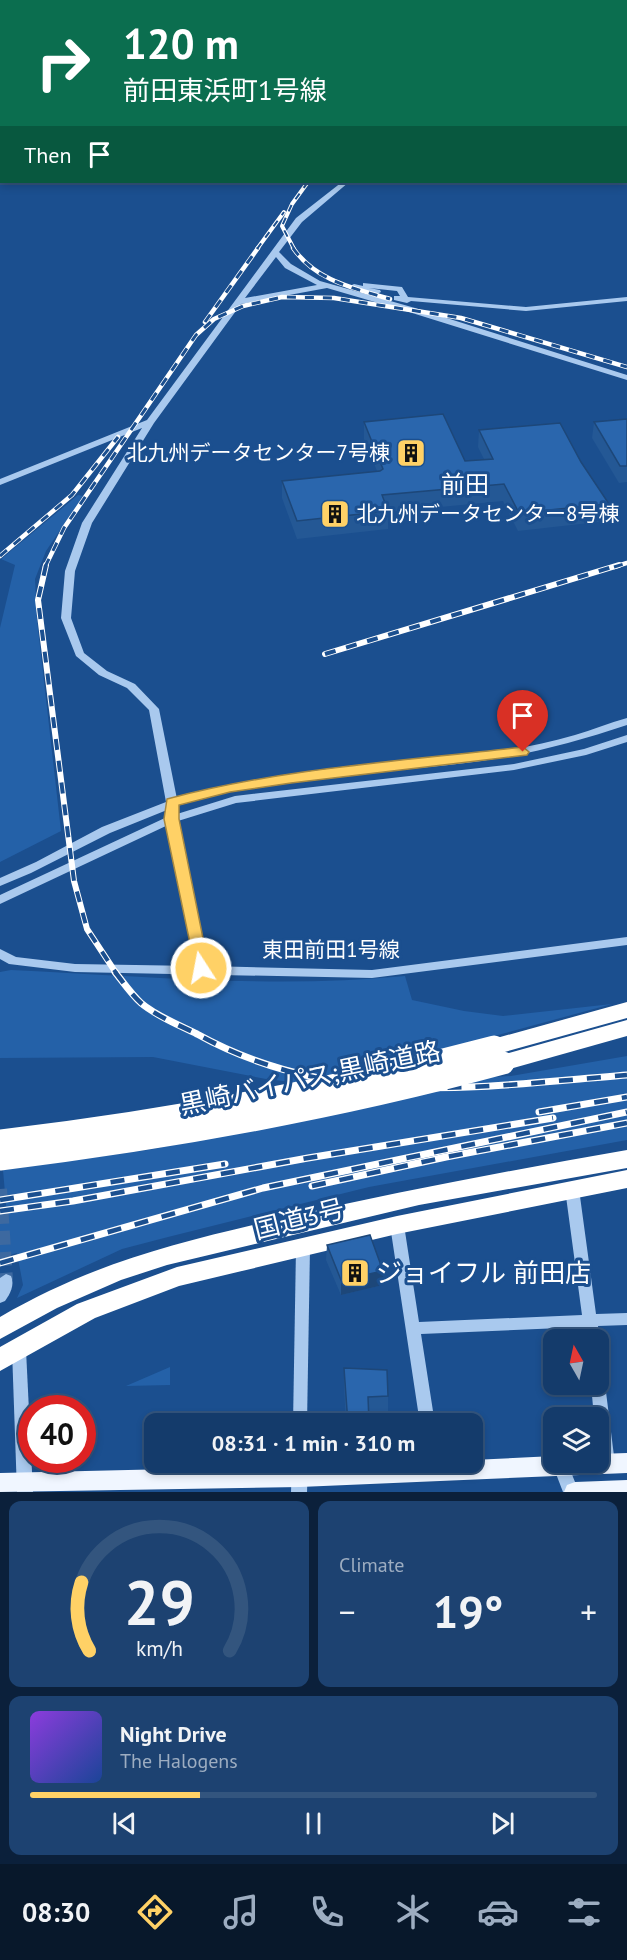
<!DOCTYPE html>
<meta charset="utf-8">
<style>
:root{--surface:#143b6b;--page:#1d4271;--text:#f1f3f6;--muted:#9dadc1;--line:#33557e;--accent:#ffd166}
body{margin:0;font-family:"PT Sans","Noto Sans JP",sans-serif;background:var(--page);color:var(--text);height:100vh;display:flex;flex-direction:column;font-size:22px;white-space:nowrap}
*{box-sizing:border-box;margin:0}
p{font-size:20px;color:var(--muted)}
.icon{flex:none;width:33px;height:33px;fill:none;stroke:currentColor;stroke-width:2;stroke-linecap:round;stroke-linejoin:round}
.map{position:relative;height:1492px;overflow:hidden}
.panel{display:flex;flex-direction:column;gap:9px;padding:9px;background:#0b203b;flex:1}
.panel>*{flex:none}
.top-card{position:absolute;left:0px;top:0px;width:627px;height:183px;box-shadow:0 3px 9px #0003,0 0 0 2px var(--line);background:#0b6e4f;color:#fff;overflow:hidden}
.needle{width:39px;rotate:351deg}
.fabs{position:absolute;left:543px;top:1329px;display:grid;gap:12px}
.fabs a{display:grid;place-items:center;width:66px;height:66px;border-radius:12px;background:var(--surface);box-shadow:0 3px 9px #0003,0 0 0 2px var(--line);font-size:30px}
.speed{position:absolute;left:18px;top:1395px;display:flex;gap:12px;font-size:30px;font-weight:700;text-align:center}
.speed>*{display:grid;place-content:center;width:78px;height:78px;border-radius:50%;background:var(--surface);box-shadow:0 3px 9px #0003,0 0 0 2px var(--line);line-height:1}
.speed .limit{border:9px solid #d22;background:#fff;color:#111}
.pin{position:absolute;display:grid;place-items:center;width:51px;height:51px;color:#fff;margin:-62px -26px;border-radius:50% 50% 50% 0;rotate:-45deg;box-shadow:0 0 6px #0007}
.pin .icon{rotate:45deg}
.me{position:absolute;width:66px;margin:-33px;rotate:349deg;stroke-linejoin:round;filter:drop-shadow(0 0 4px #0008)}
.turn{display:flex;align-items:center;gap:21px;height:126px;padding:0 24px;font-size:27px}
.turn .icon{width:78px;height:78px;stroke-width:2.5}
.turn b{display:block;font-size:42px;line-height:51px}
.then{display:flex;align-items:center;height:57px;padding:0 24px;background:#0003;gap:12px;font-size:22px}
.big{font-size:45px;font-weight:700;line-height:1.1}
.panel .card{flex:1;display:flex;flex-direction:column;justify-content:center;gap:9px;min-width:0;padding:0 21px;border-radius:12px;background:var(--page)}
.panel .dial{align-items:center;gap:0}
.dial svg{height:156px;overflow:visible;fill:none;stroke:var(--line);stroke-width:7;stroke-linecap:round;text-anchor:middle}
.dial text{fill:var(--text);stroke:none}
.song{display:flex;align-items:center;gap:18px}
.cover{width:72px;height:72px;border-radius:9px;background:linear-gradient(135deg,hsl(270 70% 55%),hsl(220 70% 35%))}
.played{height:6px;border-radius:3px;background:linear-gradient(90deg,var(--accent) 30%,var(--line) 30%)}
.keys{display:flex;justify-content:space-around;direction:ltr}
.heat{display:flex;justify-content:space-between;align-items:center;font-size:33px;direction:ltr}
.panel .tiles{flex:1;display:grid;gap:9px;grid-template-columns:1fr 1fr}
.card:last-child{grid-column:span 2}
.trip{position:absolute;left:144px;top:1413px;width:339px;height:60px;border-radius:12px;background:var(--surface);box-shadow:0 3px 9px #0003,0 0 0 2px var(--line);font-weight:700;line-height:60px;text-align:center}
.tabs{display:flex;height:96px;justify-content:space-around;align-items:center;background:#08182b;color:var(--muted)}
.tabs .icon{width:42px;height:42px}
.tabs .selected{color:var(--accent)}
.tabs b{font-size:27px;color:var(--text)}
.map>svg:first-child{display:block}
</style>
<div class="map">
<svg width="627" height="1492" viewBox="0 0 627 1492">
<rect width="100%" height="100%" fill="#1b4f8f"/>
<g fill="#2461a8">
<path d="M78,495L83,496L46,551L35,579L37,620L61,831L0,862V628L15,565L1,559Z"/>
<path d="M11,970C142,976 275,989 405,976L412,1000L464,1011L503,1016L612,1004L362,1072L477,1078L511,1076L627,1056V1140L369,1187L168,1237L122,1249L17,1298L23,1285L17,1253L0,1258V1218L7,1216L3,1170L148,1150L319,1118L308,1084L266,1079L153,1057L0,1058V972Z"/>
<path d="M170,1367V1385L126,1386Z"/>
</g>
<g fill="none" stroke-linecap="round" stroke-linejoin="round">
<path stroke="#3d69a0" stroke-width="14" stroke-dasharray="14 7" stroke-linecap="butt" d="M0,1189L6,1280"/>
<g fill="#a9c9ee" fill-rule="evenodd">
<rect x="130" y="0" width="6" height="2"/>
<rect x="173" y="0" width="6" height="2"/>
<path d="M242,0H254L237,2Z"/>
<path d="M332,0H344L328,2Z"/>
<rect x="0" y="13" width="2" height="4"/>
<rect x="0" y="33" width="2" height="4"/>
<path d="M627,33V38H626V34Z"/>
<path d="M626,62H627V67L626,66Z"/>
<rect x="0" y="111" width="2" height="4"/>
<path d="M2,143V148H0V144Z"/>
<path d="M342,182H349L302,222L279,252L291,264L320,281L415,308L627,375V380L409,312L327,288L241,304L154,423L92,523L75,571L71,618L84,653L107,671L135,684L159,709L177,799C275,768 379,768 480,754C512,750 544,744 575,735C592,730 609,723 627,718V725C579,741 531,754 481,761C380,775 275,774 177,806V814L235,796L514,764L584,749L627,735V742L586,755L514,770L236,803L178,821L207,966L372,970L627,937V945L372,978L75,972L9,964L0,959V949L16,957L75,964L195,966L168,825L0,904V895L167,817V810L110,833L31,873L0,886V878L36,862L102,827L166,802L149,710L127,688L99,675L76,656L61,618L65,571L82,523L142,428L0,485V479L147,420L296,218ZM276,257L285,268L317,285L245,298Z"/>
<path d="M363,283L402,287L408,297L526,307L627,297V301L526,311L411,301L407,303L394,300V296H400L397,291L369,288L380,290L381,292L377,294L350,286L354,284L363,286Z"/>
<path d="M572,1184L577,1185L579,1189L596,1314L627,1313V1325L598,1326L600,1340L598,1343V1340H586L584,1327L421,1334L435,1424H420L390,1225L392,1221L397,1219L402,1221L404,1225L419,1322L582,1315L565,1189L567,1185Z"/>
<path d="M303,1242L308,1244L310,1248L307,1424H293L296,1248L298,1244Z"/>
<path d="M6,1274L11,1276C15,1285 10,1294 5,1301L0,1303V1278Z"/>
<path d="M19,1344L24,1346L26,1350L33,1492H17L12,1350L14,1346Z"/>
<path d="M598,1378L603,1379L605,1384L615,1464L612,1469L607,1471L602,1469L599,1464L598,1418H594L591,1384H598Z"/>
<path d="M292,1462H308L307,1492H291Z"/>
<path d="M555,1462H567L579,1492H563L553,1466Z"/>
</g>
<g fill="#f0f6ff" fill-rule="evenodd">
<path d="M627,1453V1473L300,1487L0,1492V1473L472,1462V1460L554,1456V1462H598V1454Z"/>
<path d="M627,1480V1492H564L567,1485L575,1482Z"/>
</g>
<g fill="#fff" fill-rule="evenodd">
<path d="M627,1002V1018L494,1055L486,1053L483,1047L486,1041Z"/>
<path d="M627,1020V1036L503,1071L495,1069L492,1063L495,1057Z"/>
<path d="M627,1150V1168L419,1205L167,1265L121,1280L57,1308L0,1339V1317C96,1261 181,1242 287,1217C400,1191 513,1170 627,1150Z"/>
<path d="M627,1170V1188L397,1234L179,1286L95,1318L0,1371V1347L77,1304L177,1267L397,1216Z"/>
</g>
<g stroke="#fff" stroke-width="4">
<g id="rail-far3">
<path d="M65,2L74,0"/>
<path d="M257,249L284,212"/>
<path d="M294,249L282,226L292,204L308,182"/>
</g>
</g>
<g stroke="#fff" stroke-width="4.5">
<g id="rail-far2">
<path d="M293,248C316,281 353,288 390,299"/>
<path d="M205,322L258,248"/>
<path d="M0,556L72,495L118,437"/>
<path d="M45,567L64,528L196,335L214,319L243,306L282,297L334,298L461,318L627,367"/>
<path d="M614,567L627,563"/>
</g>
</g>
<g stroke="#fff" stroke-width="6">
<g id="rail-far1">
<path d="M46,565L38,600L74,881L87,929L116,973"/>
<path d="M325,654L619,565"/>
</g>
</g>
<g stroke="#fff" stroke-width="7">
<g id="rail">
<path d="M115,972C123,982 131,994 141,1003C156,1016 179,1025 197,1034C334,1110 477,1087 627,1075"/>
<path d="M539,1112L627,1097"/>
<path d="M312,1186L446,1157L627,1123"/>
<path d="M0,1200L225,1164"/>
<path d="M0,1211L73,1201L308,1158L553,1118"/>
<path d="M0,1263L263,1188L627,1112"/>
</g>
</g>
<use href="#rail-far3" stroke="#1b4f8f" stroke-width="2" stroke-dasharray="7" stroke-linecap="butt"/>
<use href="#rail-far2" stroke="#1b4f8f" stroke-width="3" stroke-dasharray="9" stroke-linecap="butt"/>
<use href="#rail-far1" stroke="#1b4f8f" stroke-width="4" stroke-dasharray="11" stroke-linecap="butt"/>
<use href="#rail" stroke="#1b4f8f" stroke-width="4.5" stroke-dasharray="14" stroke-linecap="butt"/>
<g stroke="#fff" stroke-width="23">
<path d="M0,1141C167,1122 331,1090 494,1047"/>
<path d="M0,1159C170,1138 337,1108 503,1063"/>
</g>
</g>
<g fill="#245895">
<path d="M627,419V482L619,483L592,438L594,422Z"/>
<path d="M364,422L465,461L484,459L478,447L479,430L581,462L609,504L607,521L518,531L503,501L388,512V529L297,539L282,498V481L377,471L364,439Z"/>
<path d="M327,1245L383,1271V1285L341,1295L326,1260Z"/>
<path d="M344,1368L388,1396V1415L369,1416V1424H346L344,1387Z"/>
</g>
<path fill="#1d4779" d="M383,1271V1285L341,1295V1280Z"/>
<g fill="#2a66ad" stroke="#1d4779" stroke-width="1.5">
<path d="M443,414L465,461L493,459L479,430L560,423L581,462L609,504L519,513L504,484L382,495L388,511L297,521L282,481L380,471L383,469L364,422Z"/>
<path d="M627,419V466H620L594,422Z"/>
<path d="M370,1235L383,1271L341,1280L327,1245Z"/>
<path d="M344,1368L387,1370L388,1396L368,1397L369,1422L348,1424Z"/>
</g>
<path fill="#ffd166" stroke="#a68842" stroke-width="1.5" d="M523,747L529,752L527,755L291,783L230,792L179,805V819L209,968L201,974L196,972L164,819L167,799C283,768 404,761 523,747Z"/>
<defs>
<g id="building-square" transform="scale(1.5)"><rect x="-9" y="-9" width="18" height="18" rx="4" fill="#ffd166" stroke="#1b4f8f"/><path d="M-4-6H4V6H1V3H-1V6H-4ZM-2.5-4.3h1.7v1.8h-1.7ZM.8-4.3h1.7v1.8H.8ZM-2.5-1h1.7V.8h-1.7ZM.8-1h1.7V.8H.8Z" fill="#111"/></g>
</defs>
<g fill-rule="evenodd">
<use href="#building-square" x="411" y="453"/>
<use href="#building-square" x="335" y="514"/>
<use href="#building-square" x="355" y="1273"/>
</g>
<g text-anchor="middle" stroke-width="6" stroke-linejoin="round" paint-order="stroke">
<g font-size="21" fill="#fff" stroke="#1b4f8f" text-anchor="end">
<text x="390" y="460">北九州データセンター7号棟</text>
<text x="356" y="521" text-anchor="start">北九州データセンター8号棟</text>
</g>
<g font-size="21" fill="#fff" stroke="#1b4f8f">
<text x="331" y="957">東田前田1号線</text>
</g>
<g font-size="24" fill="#fff" stroke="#1b4f8f">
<text x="465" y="493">前田</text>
</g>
<g font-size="26" fill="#fff" stroke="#1b4f8f">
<text transform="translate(310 1078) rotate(-12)" y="9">黒崎バイパス;黒崎道路</text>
<text transform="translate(299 1219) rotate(-14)" y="9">国道3号</text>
</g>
<g font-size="26" fill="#fff" stroke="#1b4f8f" text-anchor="start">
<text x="376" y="1282">ジョイフル 前田店</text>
</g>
</g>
</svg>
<div class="fabs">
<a><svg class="needle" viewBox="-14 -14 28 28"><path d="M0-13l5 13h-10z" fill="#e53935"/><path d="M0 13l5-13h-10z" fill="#9dadc1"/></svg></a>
<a><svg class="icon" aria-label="layers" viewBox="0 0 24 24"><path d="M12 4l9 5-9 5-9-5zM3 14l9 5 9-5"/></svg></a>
</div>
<div class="speed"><div class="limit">40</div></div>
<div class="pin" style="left:523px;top:752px;background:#d93025"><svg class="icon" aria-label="arrive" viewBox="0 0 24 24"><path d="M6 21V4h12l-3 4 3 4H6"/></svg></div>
<svg class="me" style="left:201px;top:968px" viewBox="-20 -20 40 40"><circle r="17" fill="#ffd166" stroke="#fff" stroke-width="3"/><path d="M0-11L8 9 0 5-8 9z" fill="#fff"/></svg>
<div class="trip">08:31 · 1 min · 310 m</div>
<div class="top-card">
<div class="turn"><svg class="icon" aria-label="right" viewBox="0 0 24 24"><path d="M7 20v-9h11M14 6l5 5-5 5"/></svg><div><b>120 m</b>前田東浜町1号線</div></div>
<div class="then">Then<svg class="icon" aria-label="arrive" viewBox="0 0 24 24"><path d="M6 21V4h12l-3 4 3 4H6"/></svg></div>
</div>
</div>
<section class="panel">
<div class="tiles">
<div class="card dial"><svg viewBox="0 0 100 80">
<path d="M14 69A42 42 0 1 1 86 69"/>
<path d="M14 69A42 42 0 0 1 10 34" stroke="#ffd166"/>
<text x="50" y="56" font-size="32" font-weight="700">29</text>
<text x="50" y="72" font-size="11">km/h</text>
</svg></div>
<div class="card"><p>Climate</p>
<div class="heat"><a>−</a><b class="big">19°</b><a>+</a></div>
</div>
<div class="card">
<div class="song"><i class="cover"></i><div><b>Night Drive</b><p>The Halogens</p></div></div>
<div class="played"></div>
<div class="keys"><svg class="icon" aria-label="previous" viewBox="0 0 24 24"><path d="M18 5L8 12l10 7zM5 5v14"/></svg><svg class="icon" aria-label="pause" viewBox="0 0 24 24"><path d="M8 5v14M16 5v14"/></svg><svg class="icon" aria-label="next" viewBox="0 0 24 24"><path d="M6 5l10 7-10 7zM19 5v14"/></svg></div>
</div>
</div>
</section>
<nav class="tabs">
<b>08:30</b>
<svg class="icon selected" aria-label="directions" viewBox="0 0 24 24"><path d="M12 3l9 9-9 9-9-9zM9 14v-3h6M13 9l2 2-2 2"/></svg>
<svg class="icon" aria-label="music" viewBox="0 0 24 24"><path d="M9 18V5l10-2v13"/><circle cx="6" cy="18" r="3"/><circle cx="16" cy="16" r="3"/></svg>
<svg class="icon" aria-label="phone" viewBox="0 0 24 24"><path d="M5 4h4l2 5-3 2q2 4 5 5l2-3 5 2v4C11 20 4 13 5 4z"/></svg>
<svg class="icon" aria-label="climate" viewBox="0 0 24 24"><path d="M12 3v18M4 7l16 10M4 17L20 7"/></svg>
<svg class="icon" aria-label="car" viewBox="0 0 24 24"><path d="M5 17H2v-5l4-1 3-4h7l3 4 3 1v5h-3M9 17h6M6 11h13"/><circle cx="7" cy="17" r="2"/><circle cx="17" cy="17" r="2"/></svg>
<svg class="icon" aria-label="filters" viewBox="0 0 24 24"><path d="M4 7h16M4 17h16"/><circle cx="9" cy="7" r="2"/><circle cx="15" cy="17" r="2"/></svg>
</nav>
